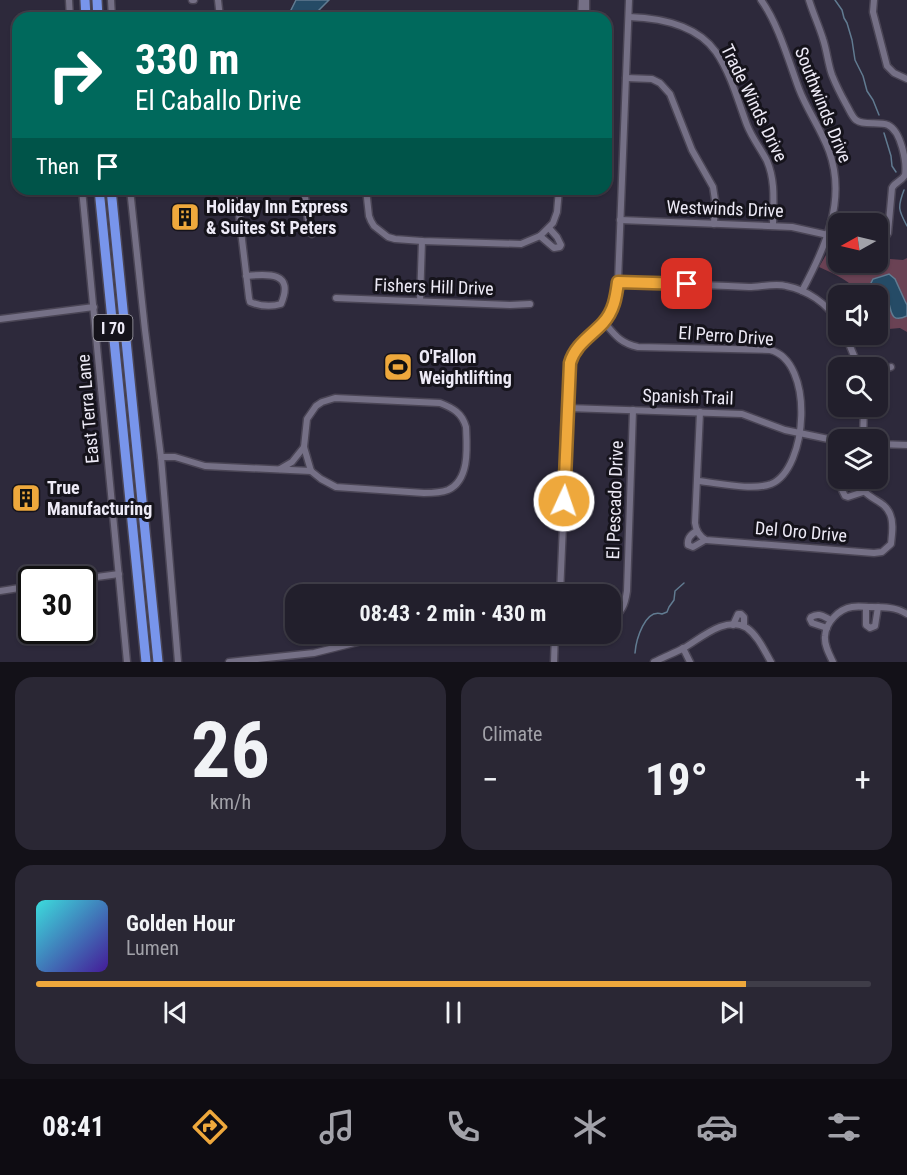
<!DOCTYPE html>
<meta charset="utf-8">
<style>
:root{--surface:#221f2c;--page:#2a2734;--text:#f1f3f6;--muted:#a2a2a9;--line:#3f3d48;--accent:#eea83c}
body{margin:0;font-family:"Roboto Condensed",sans-serif;background:var(--page);color:var(--text);height:100vh;display:flex;flex-direction:column;font-size:22px;white-space:nowrap}
*{box-sizing:border-box;margin:0}
p{font-size:20px;color:var(--muted)}
.icon{flex:none;width:33px;height:33px;fill:none;stroke:currentColor;stroke-width:2;stroke-linecap:round;stroke-linejoin:round}
.map{position:relative;height:662px;overflow:hidden}
.sheet{display:flex;flex-direction:column;gap:15px;padding:15px;background:#131118;flex:1}
.sheet>*{flex:none}
.guide{position:absolute;left:12px;top:12px;width:600px;height:183px;border-radius:18px;box-shadow:0 2px 4px #0004,0 0 0 2px var(--line);background:#00695c;color:#fff;overflow:hidden}
.needle{width:39px;rotate:262deg}
.tools{position:absolute;left:828px;top:213px;display:grid;gap:12px}
.tools a{display:grid;place-items:center;width:60px;height:60px;border-radius:12px;background:var(--surface);box-shadow:0 2px 4px #0004,0 0 0 2px var(--line);font-size:30px}
.speed{position:absolute;left:18px;top:566px;display:flex;gap:12px;font-size:30px;font-weight:700;text-align:center}
.speed>*{display:grid;place-content:center;width:78px;height:78px;border-radius:50%;background:var(--surface);box-shadow:0 2px 4px #0004,0 0 0 2px var(--line);line-height:1}
.speed .limit{border:3px solid #111;border-radius:9px;background:#fff;color:#111}
.pin{position:absolute;display:grid;place-items:center;width:51px;height:51px;color:#fff;margin:-26px;border-radius:12px;box-shadow:0 3px 9px #0006}
.me{position:absolute;width:66px;margin:-33px;rotate:3deg;stroke-linejoin:round;filter:drop-shadow(0 0 4px #0008)}
.turn{display:flex;align-items:center;gap:21px;height:126px;padding:0 24px;font-size:27px}
.turn .icon{width:78px;height:78px;stroke-width:2.5}
.turn b{display:block;font-size:42px;line-height:51px}
.then{display:flex;align-items:center;height:57px;padding:0 24px;background:#0003;gap:12px;font-size:22px}
.big{font-size:45px;font-weight:700;line-height:1.1}
.sheet .tile{flex:1;display:flex;flex-direction:column;justify-content:center;gap:9px;min-width:0;padding:0 21px;border-radius:18px;background:var(--page)}
.sheet .dial{align-items:center;gap:0}
.dial b{font-size:78px;line-height:1}
.song{display:flex;align-items:center;gap:18px}
.cover{width:72px;height:72px;border-radius:9px;background:linear-gradient(135deg,hsl(180 70% 55%),hsl(260 70% 35%))}
.played{height:6px;border-radius:3px;background:linear-gradient(90deg,var(--accent) 85%,var(--line) 85%)}
.keys{display:flex;justify-content:space-around;direction:ltr}
.heat{display:flex;justify-content:space-between;align-items:center;font-size:33px;direction:ltr}
.sheet .tiles{flex:1;display:grid;gap:15px;grid-template-columns:1fr 1fr}
.tile:last-child{grid-column:span 2}
.trip{position:absolute;left:285px;top:584px;width:336px;height:60px;border-radius:18px;background:var(--surface);box-shadow:0 2px 4px #0004,0 0 0 2px var(--line);font-weight:700;line-height:60px;text-align:center}
.dock{display:flex;height:96px;justify-content:space-around;align-items:center;background:#0e0c12;color:var(--muted)}
.dock .icon{width:42px;height:42px}
.dock .selected{color:var(--accent)}
.dock b{font-size:27px;color:var(--text)}
.map>svg:first-child{display:block}
</style>
<div class="map">
<svg width="907" height="662" viewBox="0 0 907 662">
<rect width="100%" height="100%" fill="#2d293b"/>
<path fill="#6a4254" d="M826,255L838,258V262H878V258L903,260L907,258V332L900,328L878,330V296L861,295C852,282 835,274 819,267Z"/>
<g fill="#254b66" stroke="#617b91" stroke-width="1.5">
<path d="M296,0H329L311,18H287Z"/>
<path d="M889,274L895,279L905,301L907,305V316C887,325 893,306 886,297C883,292 875,289 870,285L873,279Z"/>
</g>
<g fill="none" stroke-linecap="round" stroke-linejoin="round">
<g stroke="#617b91" stroke-width="1.5">
<path d="M835,0L842,10L844,18L847,23L852,40L855,60L863,76L867,91L873,100L879,115"/>
<path d="M884,133L891,156L892,166L896,172"/>
<path d="M904,190C897,208 899,211 907,226"/>
<path d="M635,653C636,640 645,608 662,614L667,612L669,607L674,600L675,591L684,583"/>
</g>
<g stroke="#4a4555" stroke-width="9">
<g id="minor">
<path d="M69,0L70,18"/>
<path d="M111,0L112,18"/>
<path d="M192,0H194"/>
<path d="M218,0L220,18"/>
<path d="M761,0C778,23 789,62 799,89C807,110 821,129 829,151C847,200 825,248 802,291"/>
<path d="M809,0C813,13 819,26 823,39C827,51 828,64 832,75C836,85 841,95 846,104C849,109 852,117 856,120C864,126 878,121 888,125C901,131 907,162 905,175C902,181 895,182 892,188L888,233L886,236L878,235"/>
<path d="M874,0L873,12L887,66L894,73L907,79"/>
<path d="M629,17C660,18 697,25 716,52C731,74 738,101 747,125C752,138 761,149 767,161C776,182 773,204 773,226"/>
<path d="M377,18H383"/>
<path d="M581,18L582,0"/>
<path d="M586,18V0"/>
<path d="M626,78L652,79L660,83L670,94L692,150L713,187L715,200L714,224"/>
<path d="M82,189L127,662"/>
<path d="M130,189L145,330L161,457L178,662"/>
<path d="M236,189L249,298L250,302C260,306 271,307 281,304C295,271 267,274 246,276"/>
<path d="M304,189L308,221L312,234"/>
<path d="M366,189L369,216L371,221L374,226L388,237L395,239L422,241L521,244L540,236L553,223L557,212L559,189"/>
<path d="M620,220L792,227L828,235"/>
<path d="M540,236L554,248L560,247L561,245L557,237L549,228"/>
<path d="M618,282C661,283 705,285 749,287C760,287 776,283 786,286C807,290 827,303 838,322"/>
<path d="M336,298L510,305L530,304"/>
<path d="M420,301L422,241"/>
<path d="M0,319L94,307"/>
<path d="M604,322C615,335 620,343 638,347L770,350C815,361 808,469 771,484C752,491 718,483 698,481"/>
<path d="M845,334L859,368"/>
<path d="M878,371L891,367"/>
<path d="M335,398L440,403C453,408 462,413 466,427C467,447 470,480 448,490C440,493 432,493 424,493L336,487L321,479L311,471L304,447L307,419L316,406L322,402Z"/>
<path d="M568,408L742,414L785,430L838,441"/>
<path d="M700,412L695,523C696,531 699,536 706,540L874,553L882,552L891,544C892,534 894,523 890,514C883,497 862,501 859,478"/>
<path d="M863,440L864,406"/>
<path d="M878,444L907,445"/>
<path d="M161,457H175L205,466L311,471"/>
<path d="M280,469L292,462L304,447"/>
<path d="M858,481L843,488L842,490L845,496L848,497L863,492"/>
<path d="M697,531C691,534 687,538 688,545L693,547L705,540"/>
<path d="M82,579L119,574"/>
<path d="M0,591L32,586"/>
<path d="M560,594L570,363C575,345 591,336 603,323C614,311 616,297 618,282L629,0"/>
<path d="M866,607V625L870,628L875,626L878,607"/>
<path d="M610,620C622,612 625,605 627,591L633,410"/>
<path d="M733,625L738,614H741L744,617V626"/>
<path d="M827,628L812,623L810,619L811,617C819,612 824,617 831,620"/>
<path d="M555,638H578L589,633"/>
<path d="M683,648L690,662"/>
<path d="M229,662L314,653L386,635L418,633"/>
<path d="M554,662L555,633"/>
<path d="M654,662C664,657 674,653 684,648C701,638 726,615 747,628C758,636 764,650 771,662"/>
<path d="M833,662C829,654 824,645 825,636C826,622 839,609 852,607C858,606 865,607 871,607C884,607 896,607 907,614"/>
</g>
</g>
<g stroke="#4a4555" stroke-width="12">
<g id="highway">
<path d="M85,0L86,18"/>
<path d="M97,0L98,18"/>
<path d="M99,189L146,662"/>
<path d="M111,189L158,662"/>
</g>
</g>
<use href="#minor" stroke="#757086" stroke-width="6"/>
<use href="#highway" stroke="#7895eb" stroke-width="9"/>
</g>
<g fill="none" stroke-linecap="round" stroke-linejoin="round">
<g stroke="#9b6d27" stroke-width="15">
<path id="route" d="M564,501L570,363C575,345 591,336 603,323C614,311 616,297 618,282L687,284"/>
</g>
<use href="#route" stroke="#eea83c" stroke-width="10"/>
</g>
<defs>
<g id="building-square" transform="scale(1.5)"><rect x="-9" y="-9" width="18" height="18" rx="4" fill="#eea83c" stroke="#15131b"/><path d="M-4-6H4V6H1V3H-1V6H-4ZM-2.5-4.3h1.7v1.8h-1.7ZM.8-4.3h1.7v1.8H.8ZM-2.5-1h1.7V.8h-1.7ZM.8-1h1.7V.8H.8Z" fill="#111"/></g>
<g id="stadium-square" transform="scale(1.5)"><rect x="-9" y="-9" width="18" height="18" rx="4" fill="#eea83c" stroke="#15131b"/><path d="M0-5a6.5 5 0 1 0 0 10a6.5 5 0 1 0 0-10ZM-3.5-1.8h7v3.6h-7Z" fill="#111"/></g>
</defs>
<g fill-rule="evenodd">
<use href="#building-square" x="185" y="217"/>
<use href="#stadium-square" x="398" y="367"/>
<use href="#building-square" x="26" y="498"/>
</g>
<g text-anchor="middle" stroke-width="6" stroke-linejoin="round" paint-order="stroke">
<rect fill="#15131b" stroke="#acaab4" stroke-width="1.5" x="93.5" y="315" width="39" height="26" rx="4.5"/>
<g font-size="16" font-weight="bold" fill="#edeaf6">
<text x="113" y="334">I 70</text>
</g>
<g font-size="18" fill="#edeaf6" stroke="#15131b">
<text transform="translate(754 103) rotate(64)" y="6">Trade Winds Drive</text>
<text transform="translate(823 105) rotate(68)" y="6">Southwinds Drive</text>
<text transform="translate(725 209) rotate(2)" y="6">Westwinds Drive</text>
<text transform="translate(434 287) rotate(2)" y="6">Fishers Hill Drive</text>
<text transform="translate(726 336) rotate(4)" y="6">El Perro Drive</text>
<text transform="translate(688 397) rotate(2)" y="6">Spanish Trail</text>
<text transform="translate(88 409) rotate(-95)" y="6">East Terra Lane</text>
<text transform="translate(615 500) rotate(-88)" y="6">El Pescado Drive</text>
<text transform="translate(801 532) rotate(5)" y="6">Del Oro Drive</text>
</g>
<g font-size="18" font-weight="bold" fill="#edeaf6" stroke="#15131b" text-anchor="start">
<text x="206" y="213">Holiday Inn Express<tspan x="206" dy="21">&amp; Suites St Peters</tspan></text>
<text x="419" y="363">O'Fallon<tspan x="419" dy="21">Weightlifting</tspan></text>
<text x="47" y="494">True<tspan x="47" dy="21">Manufacturing</tspan></text>
</g>
</g>
</svg>
<div class="tools">
<a><svg class="needle" viewBox="-14 -14 28 28"><path d="M0-13l5 13h-10z" fill="#e53935"/><path d="M0 13l5-13h-10z" fill="#a2a2a9"/></svg></a>
<a><svg class="icon" aria-label="sound" viewBox="0 0 24 24"><path d="M4 9h4l5-4v14l-5-4H4zM17 9q2 3 0 6"/></svg></a>
<a><svg class="icon" aria-label="search" viewBox="0 0 24 24"><circle cx="10" cy="10" r="6"/><path d="M15 15l6 6"/></svg></a>
<a><svg class="icon" aria-label="layers" viewBox="0 0 24 24"><path d="M12 4l9 5-9 5-9-5zM3 14l9 5 9-5"/></svg></a>
</div>
<div class="speed"><div class="limit">30</div></div>
<div class="pin" style="left:687px;top:284px;background:#d93025"><svg class="icon" aria-label="arrive" viewBox="0 0 24 24"><path d="M6 21V4h12l-3 4 3 4H6"/></svg></div>
<svg class="me" style="left:564px;top:501px" viewBox="-20 -20 40 40"><circle r="17" fill="#eea83c" stroke="#fff" stroke-width="3"/><path d="M0-11L8 9 0 5-8 9z" fill="#fff"/></svg>
<div class="trip">08:43 · 2 min · 430 m</div>
<div class="guide">
<div class="turn"><svg class="icon" aria-label="right" viewBox="0 0 24 24"><path d="M7 20v-9h11M14 6l5 5-5 5"/></svg><div><b>330 m</b>El Caballo Drive</div></div>
<div class="then">Then<svg class="icon" aria-label="arrive" viewBox="0 0 24 24"><path d="M6 21V4h12l-3 4 3 4H6"/></svg></div>
</div>
</div>
<section class="sheet">
<div class="tiles">
<div class="tile dial"><b>26</b><p>km/h</p></div>
<div class="tile"><p>Climate</p>
<div class="heat"><a>−</a><b class="big">19°</b><a>+</a></div>
</div>
<div class="tile">
<div class="song"><i class="cover"></i><div><b>Golden Hour</b><p>Lumen</p></div></div>
<div class="played"></div>
<div class="keys"><svg class="icon" aria-label="previous" viewBox="0 0 24 24"><path d="M18 5L8 12l10 7zM5 5v14"/></svg><svg class="icon" aria-label="pause" viewBox="0 0 24 24"><path d="M8 5v14M16 5v14"/></svg><svg class="icon" aria-label="next" viewBox="0 0 24 24"><path d="M6 5l10 7-10 7zM19 5v14"/></svg></div>
</div>
</div>
</section>
<nav class="dock">
<b>08:41</b>
<svg class="icon selected" aria-label="directions" viewBox="0 0 24 24"><path d="M12 3l9 9-9 9-9-9zM9 14v-3h6M13 9l2 2-2 2"/></svg>
<svg class="icon" aria-label="music" viewBox="0 0 24 24"><path d="M9 18V5l10-2v13"/><circle cx="6" cy="18" r="3"/><circle cx="16" cy="16" r="3"/></svg>
<svg class="icon" aria-label="phone" viewBox="0 0 24 24"><path d="M5 4h4l2 5-3 2q2 4 5 5l2-3 5 2v4C11 20 4 13 5 4z"/></svg>
<svg class="icon" aria-label="climate" viewBox="0 0 24 24"><path d="M12 3v18M4 7l16 10M4 17L20 7"/></svg>
<svg class="icon" aria-label="car" viewBox="0 0 24 24"><path d="M5 17H2v-5l4-1 3-4h7l3 4 3 1v5h-3M9 17h6M6 11h13"/><circle cx="7" cy="17" r="2"/><circle cx="17" cy="17" r="2"/></svg>
<svg class="icon" aria-label="filters" viewBox="0 0 24 24"><path d="M4 7h16M4 17h16"/><circle cx="9" cy="7" r="2"/><circle cx="15" cy="17" r="2"/></svg>
</nav>
